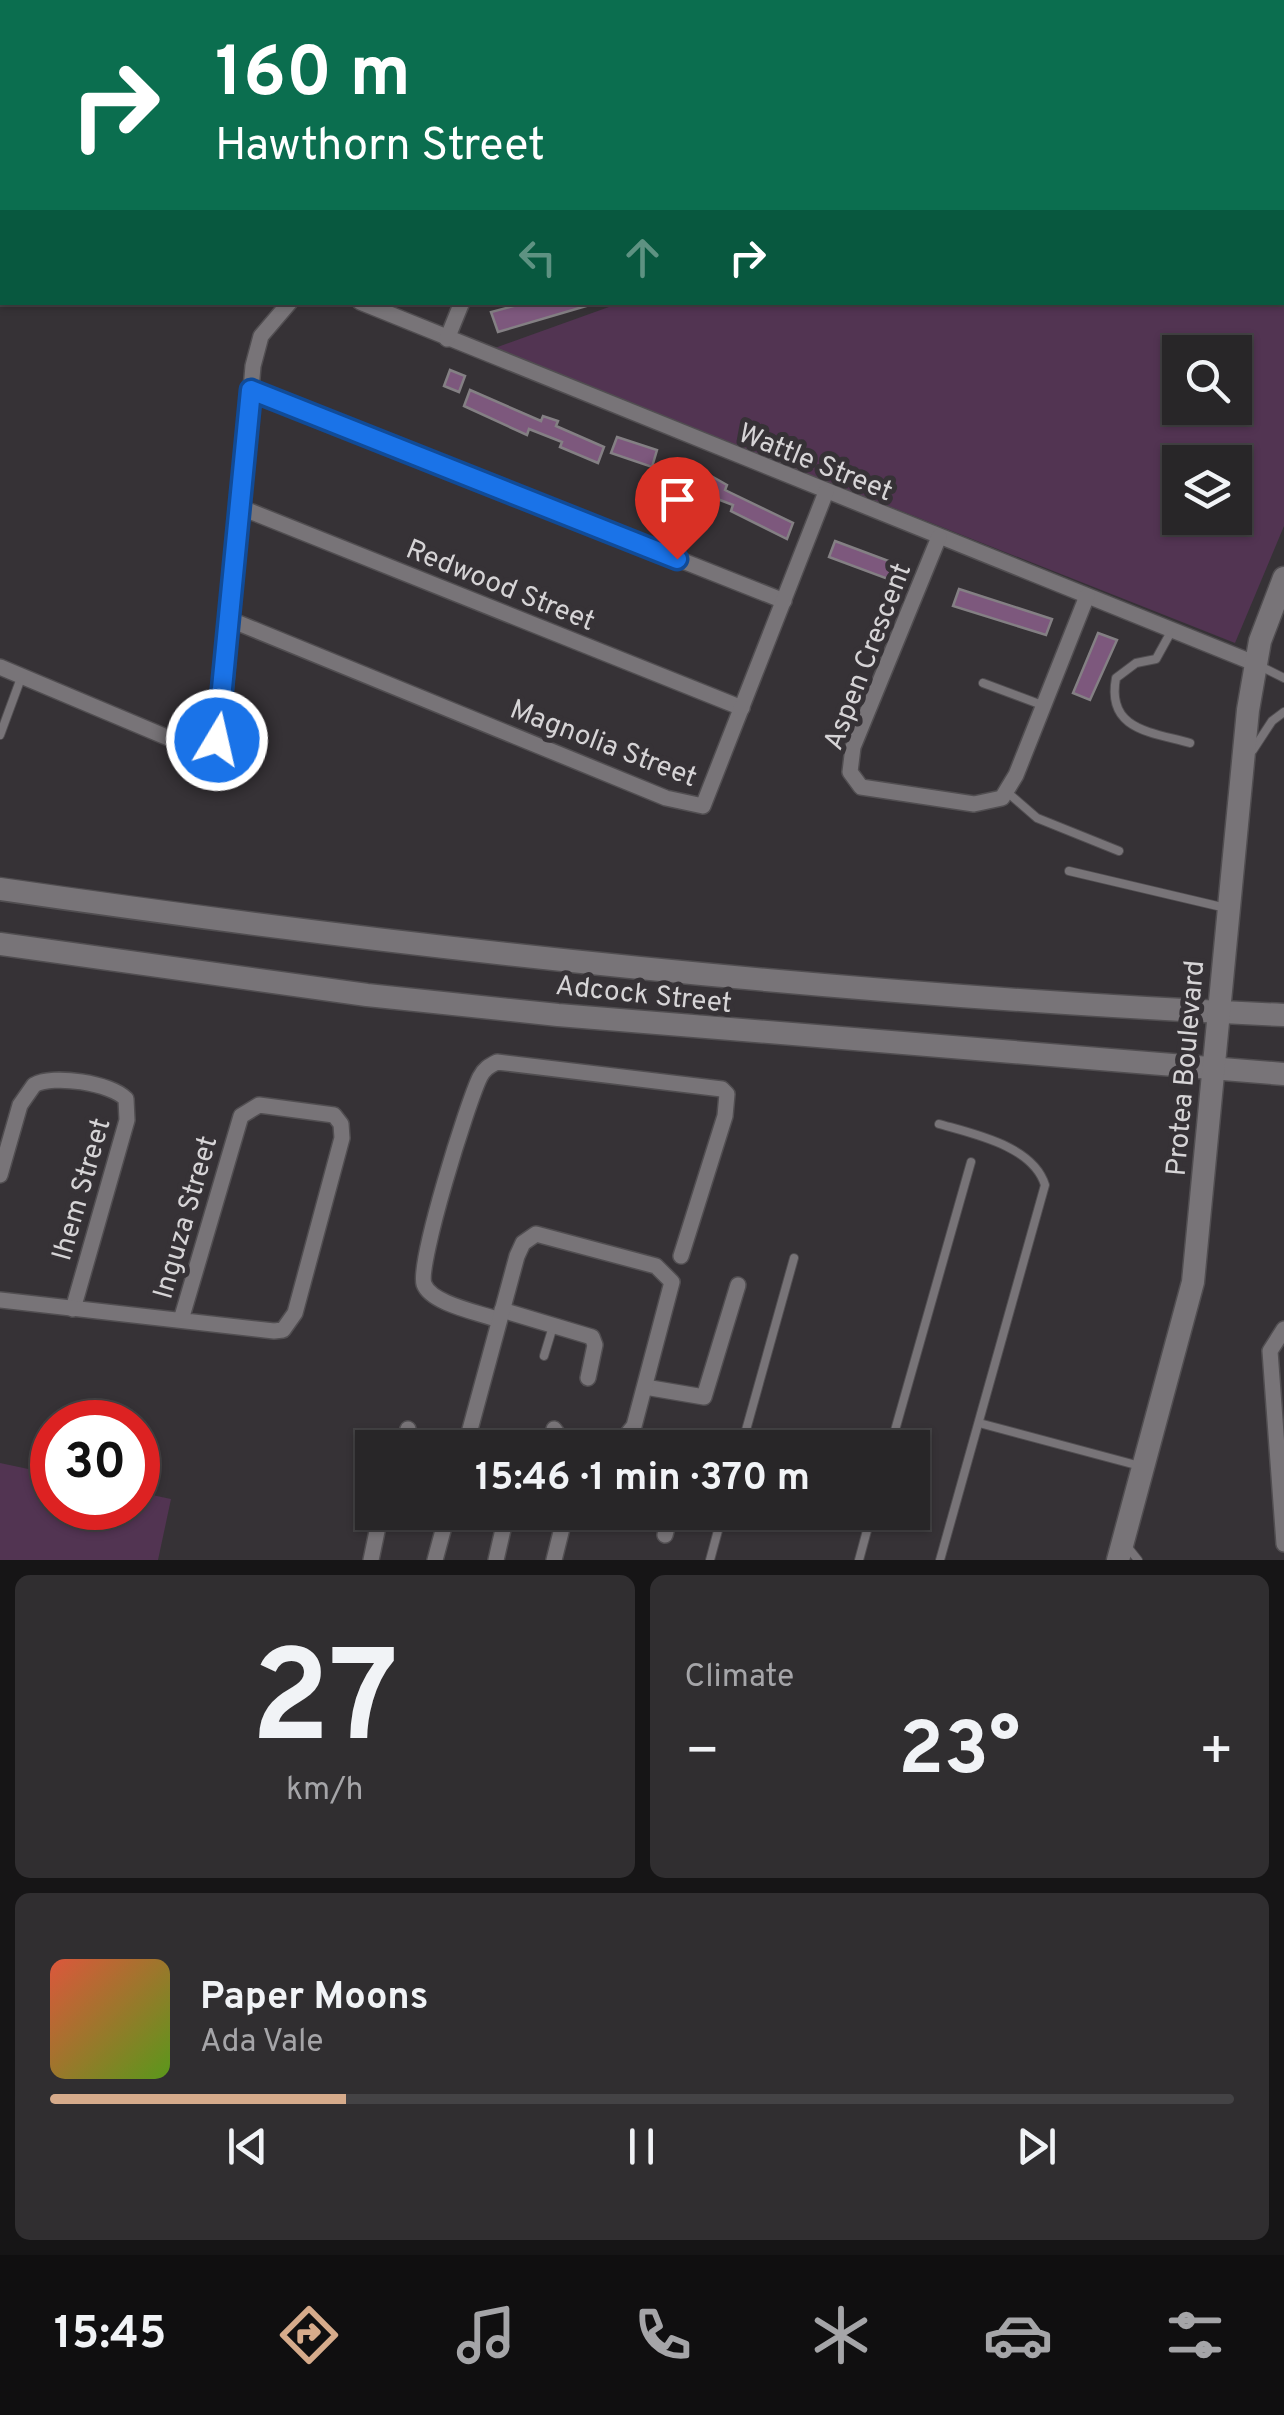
<!DOCTYPE html>
<meta charset="utf-8">
<style>
:root{--surface:#282628;--page:#302e30;--text:#f1f3f6;--muted:#a5a5a8;--line:#444345;--accent:#d6ab8b}
body{margin:0;font-family:Overpass,sans-serif;background:var(--page);color:var(--text);height:100vh;display:flex;flex-direction:column;font-size:38px;white-space:nowrap}
*{box-sizing:border-box;margin:0}
p{font-size:32px;color:var(--muted)}
.icon{flex:none;width:55px;height:55px;fill:none;stroke:currentColor;stroke-width:2;stroke-linecap:round;stroke-linejoin:round}
.map{position:relative;height:1560px;overflow:hidden}
.panel{display:flex;flex-direction:column;gap:15px;padding:15px;background:#161516;flex:1}
.panel>*{flex:none}
.guide{position:absolute;left:0px;top:0px;width:1285px;height:305px;box-shadow:0 2px 8px #0004,0 0 0 2px var(--line);background:#0b6e4f;color:#fff;overflow:hidden}
.buttons{position:absolute;left:1162px;top:335px;display:grid;gap:20px}
.buttons a{display:grid;place-items:center;width:90px;height:90px;border-radius:0px;background:var(--surface);box-shadow:0 2px 8px #0004,0 0 0 2px var(--line);font-size:50px}
.speed{position:absolute;left:30px;top:1400px;display:flex;gap:20px;font-size:50px;font-weight:700;text-align:center}
.speed>*{display:grid;place-content:center;width:130px;height:130px;border-radius:50%;background:var(--surface);box-shadow:0 2px 8px #0004,0 0 0 2px var(--line);line-height:1}
.speed .limit{border:15px solid #d22;background:#fff;color:#111}
.pin{position:absolute;display:grid;place-items:center;width:85px;height:85px;color:#fff;margin:-102px -42px;border-radius:50% 50% 50% 0;rotate:-45deg;box-shadow:0 0 10px #0007}
.pin .icon{rotate:45deg}
.me{position:absolute;width:110px;margin:-55px;rotate:9deg;stroke-linejoin:round;filter:drop-shadow(0 0 8px #0008)}
.turn{display:flex;align-items:center;gap:35px;height:210px;padding:0 50px;font-size:45px}
.turn .icon{width:130px;height:130px;stroke-width:2.5}
.turn b{display:block;font-size:70px;line-height:85px}
.lanes{display:flex;align-items:center;height:95px;padding:0 50px;background:#0003;justify-content:center;gap:50px;direction:ltr}
.lanes .off{opacity:.35}
.big{font-size:75px;font-weight:700;line-height:1.1}
.panel .widget{flex:1;display:flex;flex-direction:column;justify-content:center;gap:15px;min-width:0;padding:0 35px;border-radius:15px;background:var(--page)}
.panel .dial{align-items:center;gap:0}
.dial b{font-size:130px;line-height:1}
.song{display:flex;align-items:center;gap:30px}
.cover{width:120px;height:120px;border-radius:15px;background:linear-gradient(135deg,hsl(10 70% 55%),hsl(90 70% 35%))}
.played{height:10px;border-radius:5px;background:linear-gradient(90deg,var(--accent) 25%,var(--line) 25%)}
.keys{display:flex;justify-content:space-around;direction:ltr}
.heat{display:flex;justify-content:space-between;align-items:center;font-size:55px;direction:ltr}
.panel .tiles{flex:1;display:grid;gap:15px;grid-template-columns:1fr 1fr}
.widget:last-child{grid-column:span 2}
.trip{position:absolute;left:355px;top:1430px;width:575px;height:100px;border-radius:0px;background:var(--surface);box-shadow:0 2px 8px #0004,0 0 0 2px var(--line);font-weight:700;line-height:100px;text-align:center}
.tabs{display:flex;height:160px;justify-content:space-around;align-items:center;background:#100f10;color:var(--muted)}
.tabs .icon{width:70px;height:70px}
.tabs .selected{color:var(--accent)}
.tabs b{font-size:45px;color:var(--text)}
.map>svg:first-child{display:block}
</style>
<div class="map">
<svg width="1284" height="1560" viewBox="0 0 1284 1560">
<rect width="100%" height="100%" fill="#363236"/>
<g fill="#523452" fill-rule="evenodd">
<path d="M1284,68V526L1235,643L492,349L620,303L1282,302ZM1180,352H1235V408H1180ZM1180,462H1235V518H1180Z"/>
<path d="M0,1463L52,1474V1508H138V1492L171,1499L158,1560H0Z"/>
</g>
<g fill="#7d587d" stroke="#848084" stroke-width="2.5">
<path d="M529,302H593V304L498,332L491,312Z"/>
<path d="M450,370L465,376L459,392L444,386Z"/>
<path d="M470,390L541,421L543,416L558,421L556,426L604,447L598,463L560,447L562,442L529,429L527,435L464,406Z"/>
<path d="M617,437L657,450L652,467L611,453Z"/>
<path d="M690,464L727,485L725,490L793,523L787,539L731,511L733,505L707,495L709,490L684,480Z"/>
<path d="M662,469L676,475L670,491L655,485Z"/>
<path d="M835,541L902,566L896,582L829,557Z"/>
<path d="M959,589L1052,619L1046,635L953,606Z"/>
<path d="M1098,633L1117,640L1090,700L1073,693Z"/>
</g>
<g fill="none" stroke-linecap="round" stroke-linejoin="round">
<g stroke="#514e51" stroke-width="10">
<g id="lane">
<path d="M1172,630L1156,659L1136,663L1116,678C1106,730 1151,732 1190,743"/>
<path d="M1258,665L1284,678"/>
<path d="M983,683L1042,705"/>
<path d="M0,735L21,678"/>
<path d="M1253,750L1272,721L1284,712"/>
<path d="M1007,792L1037,818L1119,851"/>
<path d="M1069,871L1226,908"/>
<path d="M939,1124C974,1134 1033,1146 1045,1185L940,1560"/>
<path d="M544,1356L554,1323"/>
<path d="M979,1423L1140,1466"/>
<path d="M741,1448L794,1258"/>
<path d="M890,1448L971,1162"/>
<path d="M1126,1545L1138,1560"/>
<path d="M710,1560L723,1512"/>
<path d="M859,1560L872,1512"/>
</g>
</g>
<g stroke="#514e51" stroke-width="18">
<g id="street">
<path d="M226,0L227,2"/>
<path d="M312,0V2"/>
<path d="M902,0V2"/>
<path d="M581,2L589,0"/>
<path d="M360,302L1254,663"/>
<path d="M447,339L462,302"/>
<path d="M251,390L784,601"/>
<path d="M242,508L742,708"/>
<path d="M939,537L853,747L850,772L861,787L974,804L1002,798L1016,775L1087,596"/>
<path d="M231,620L666,798L703,806L826,492"/>
<path d="M0,667L209,755L223,716L253,366L261,336L290,302"/>
<path d="M0,1175L20,1105L34,1085C53,1074 111,1083 126,1099L127,1120L73,1309"/>
<path d="M0,1300L274,1331L283,1330L295,1313L342,1138L341,1124L334,1115L259,1105L241,1116L181,1320"/>
<path d="M502,1310L592,1337L595,1345L588,1378"/>
<path d="M499,1320C481,1313 431,1304 424,1284C417,1264 468,1101 480,1077C484,1069 489,1066 497,1062L722,1089L727,1094L725,1116L681,1256"/>
<path d="M1284,1329L1270,1351L1284,1544"/>
<path d="M645,1387L704,1397L738,1285"/>
<path d="M554,1429L568,1448"/>
<path d="M402,1448L408,1429"/>
<path d="M465,1448L517,1256L523,1243L536,1234L656,1266L672,1282L634,1426L616,1448"/>
<path d="M665,1535L671,1512"/>
<path d="M371,1560L381,1512"/>
<path d="M435,1560L448,1512"/>
<path d="M496,1560L507,1512"/>
<path d="M554,1560L566,1512"/>
</g>
</g>
<g stroke="#514e51" stroke-width="25">
<g id="secondary">
<path d="M0,889C426,951 854,996 1284,1015"/>
<path d="M0,944L367,995L558,1015L1284,1074"/>
<path d="M1118,1560L1193,1282L1248,710L1260,641L1284,578"/>
</g>
</g>
<use href="#lane" stroke="#787478" stroke-width="8"/>
<use href="#street" stroke="#787478" stroke-width="15"/>
<use href="#secondary" stroke="#787478" stroke-width="22"/>
</g>
<g fill="none" stroke-linecap="round" stroke-linejoin="round">
<g stroke="#114b97" stroke-width="25">
<path id="route" d="M217,740L251,390L677,559"/>
</g>
<use href="#route" stroke="#1a73e8" stroke-width="18"/>
</g>
<g text-anchor="middle" stroke-width="10" stroke-linejoin="round" paint-order="stroke">
<g font-size="28" fill="#d6d4d6" stroke="#363236">
<text transform="translate(816 461) rotate(22)" y="10">Wattle Street</text>
<text transform="translate(501 584) rotate(22)" y="10">Redwood Street</text>
<text transform="translate(866 656) rotate(-69)" y="10">Aspen Crescent</text>
<text transform="translate(604 742) rotate(21)" y="10">Magnolia Street</text>
<text transform="translate(644 993) rotate(6)" y="10">Adcock Street</text>
<text transform="translate(1184 1068) rotate(-85)" y="10">Protea Boulevard</text>
<text transform="translate(80 1189) rotate(-74)" y="10">Ihem Street</text>
<text transform="translate(184 1217) rotate(-74)" y="10">Inguza Street</text>
</g>
</g>
</svg>
<div class="buttons">
<a><svg class="icon" aria-label="search" viewBox="0 0 24 24"><circle cx="10" cy="10" r="6"/><path d="M15 15l6 6"/></svg></a>
<a><svg class="icon" aria-label="layers" viewBox="0 0 24 24"><path d="M12 4l9 5-9 5-9-5zM3 14l9 5 9-5"/></svg></a>
</div>
<div class="speed"><div class="limit">30</div></div>
<div class="pin" style="left:677px;top:559px;background:#d93025"><svg class="icon" aria-label="arrive" viewBox="0 0 24 24"><path d="M6 21V4h12l-3 4 3 4H6"/></svg></div>
<svg class="me" style="left:217px;top:740px" viewBox="-20 -20 40 40"><circle r="17" fill="#1a73e8" stroke="#fff" stroke-width="3"/><path d="M0-11L8 9 0 5-8 9z" fill="#fff"/></svg>
<div class="trip">15:46 · 1 min · 370 m</div>
<div class="guide">
<div class="turn"><svg class="icon" aria-label="right" viewBox="0 0 24 24"><path d="M7 20v-9h11M14 6l5 5-5 5"/></svg><div><b>160 m</b>Hawthorn Street</div></div>
<div class="lanes"><svg class="icon off" aria-label="left" viewBox="0 0 24 24"><path d="M17 20v-9H6M10 6l-5 5 5 5"/></svg><svg class="icon off" aria-label="ahead" viewBox="0 0 24 24"><path d="M12 20V5M6 11l6-6 6 6"/></svg><svg class="icon" aria-label="right" viewBox="0 0 24 24"><path d="M7 20v-9h11M14 6l5 5-5 5"/></svg></div>
</div>
</div>
<section class="panel">
<div class="tiles">
<div class="widget dial"><b>27</b><p>km/h</p></div>
<div class="widget"><p>Climate</p>
<div class="heat"><a>−</a><b class="big">23°</b><a>+</a></div>
</div>
<div class="widget">
<div class="song"><i class="cover"></i><div><b>Paper Moons</b><p>Ada Vale</p></div></div>
<div class="played"></div>
<div class="keys"><svg class="icon" aria-label="previous" viewBox="0 0 24 24"><path d="M18 5L8 12l10 7zM5 5v14"/></svg><svg class="icon" aria-label="pause" viewBox="0 0 24 24"><path d="M8 5v14M16 5v14"/></svg><svg class="icon" aria-label="next" viewBox="0 0 24 24"><path d="M6 5l10 7-10 7zM19 5v14"/></svg></div>
</div>
</div>
</section>
<nav class="tabs">
<b>15:45</b>
<svg class="icon selected" aria-label="directions" viewBox="0 0 24 24"><path d="M12 3l9 9-9 9-9-9zM9 14v-3h6M13 9l2 2-2 2"/></svg>
<svg class="icon" aria-label="music" viewBox="0 0 24 24"><path d="M9 18V5l10-2v13"/><circle cx="6" cy="18" r="3"/><circle cx="16" cy="16" r="3"/></svg>
<svg class="icon" aria-label="phone" viewBox="0 0 24 24"><path d="M5 4h4l2 5-3 2q2 4 5 5l2-3 5 2v4C11 20 4 13 5 4z"/></svg>
<svg class="icon" aria-label="climate" viewBox="0 0 24 24"><path d="M12 3v18M4 7l16 10M4 17L20 7"/></svg>
<svg class="icon" aria-label="car" viewBox="0 0 24 24"><path d="M5 17H2v-5l4-1 3-4h7l3 4 3 1v5h-3M9 17h6M6 11h13"/><circle cx="7" cy="17" r="2"/><circle cx="17" cy="17" r="2"/></svg>
<svg class="icon" aria-label="filters" viewBox="0 0 24 24"><path d="M4 7h16M4 17h16"/><circle cx="9" cy="7" r="2"/><circle cx="15" cy="17" r="2"/></svg>
</nav>
